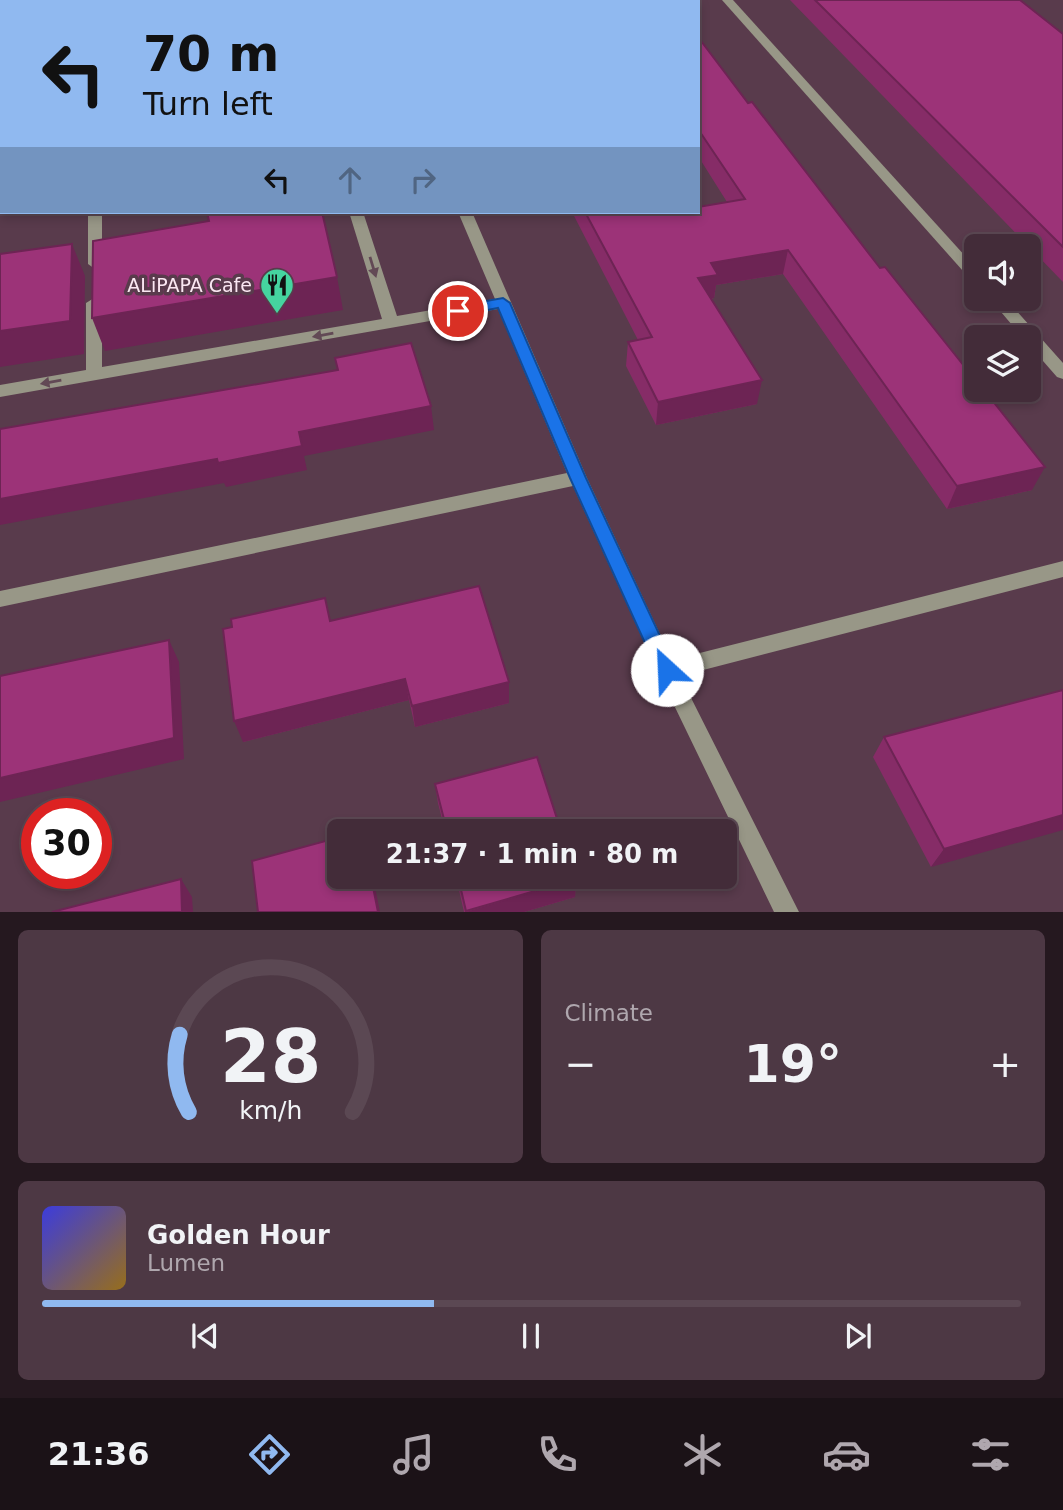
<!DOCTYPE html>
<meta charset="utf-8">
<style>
:root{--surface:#432c39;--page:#4d3844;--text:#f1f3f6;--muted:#afa7ae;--line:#5b4853;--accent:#90b9f0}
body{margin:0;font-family:"DejaVu Sans",sans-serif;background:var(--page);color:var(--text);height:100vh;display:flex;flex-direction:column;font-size:26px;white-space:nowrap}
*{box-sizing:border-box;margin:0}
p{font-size:23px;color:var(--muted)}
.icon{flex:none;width:38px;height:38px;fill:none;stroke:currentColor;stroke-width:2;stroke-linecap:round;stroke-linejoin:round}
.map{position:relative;height:912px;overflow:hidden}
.details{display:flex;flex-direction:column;gap:18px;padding:18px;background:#25181f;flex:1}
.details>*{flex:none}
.guide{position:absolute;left:0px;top:0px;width:700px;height:214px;box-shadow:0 4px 10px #0003,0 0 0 2px var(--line);background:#90b9f0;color:#111;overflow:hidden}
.tools{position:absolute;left:964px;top:234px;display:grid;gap:14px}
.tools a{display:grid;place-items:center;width:77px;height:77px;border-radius:10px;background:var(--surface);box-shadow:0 4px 10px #0003,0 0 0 2px var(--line);font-size:35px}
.speed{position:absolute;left:21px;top:798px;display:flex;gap:14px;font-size:35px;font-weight:700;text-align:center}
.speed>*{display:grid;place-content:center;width:91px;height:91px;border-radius:50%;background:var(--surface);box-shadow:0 4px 10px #0003,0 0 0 2px var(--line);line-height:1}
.speed .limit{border:10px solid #d22;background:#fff;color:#111}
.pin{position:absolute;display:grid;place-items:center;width:60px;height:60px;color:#fff;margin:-30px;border:4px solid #fff;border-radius:50%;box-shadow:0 2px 7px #0007}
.me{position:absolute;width:77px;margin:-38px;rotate:335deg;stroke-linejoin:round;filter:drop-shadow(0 0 5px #0008)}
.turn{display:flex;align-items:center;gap:24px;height:147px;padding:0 28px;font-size:32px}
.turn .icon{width:91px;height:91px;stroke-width:2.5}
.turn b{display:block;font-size:49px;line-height:60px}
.lanes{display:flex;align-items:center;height:66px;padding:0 28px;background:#0003;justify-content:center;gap:35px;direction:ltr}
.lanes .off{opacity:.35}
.big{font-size:52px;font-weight:600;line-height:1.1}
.details .card{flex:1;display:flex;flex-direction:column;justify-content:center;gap:10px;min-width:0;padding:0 24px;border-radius:10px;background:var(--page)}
.details .dial{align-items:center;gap:0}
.dial svg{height:182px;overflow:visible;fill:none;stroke:var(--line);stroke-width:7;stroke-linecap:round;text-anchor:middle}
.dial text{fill:var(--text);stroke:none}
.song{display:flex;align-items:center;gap:21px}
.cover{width:84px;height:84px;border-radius:10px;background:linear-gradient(135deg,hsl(240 70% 55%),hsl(40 70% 35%))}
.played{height:7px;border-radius:4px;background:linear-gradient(90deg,var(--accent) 40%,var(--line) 40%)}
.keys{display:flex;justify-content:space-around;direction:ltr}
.heat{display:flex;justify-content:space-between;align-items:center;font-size:38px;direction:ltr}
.details .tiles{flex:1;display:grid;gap:18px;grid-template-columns:1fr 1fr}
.card:last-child{grid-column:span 2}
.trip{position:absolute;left:327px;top:819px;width:410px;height:70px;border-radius:10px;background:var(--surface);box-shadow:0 4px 10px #0003,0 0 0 2px var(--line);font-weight:600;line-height:70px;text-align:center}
.dock{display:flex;height:112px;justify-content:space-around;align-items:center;background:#1b1217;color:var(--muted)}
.dock .icon{width:49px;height:49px}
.dock .selected{color:var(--accent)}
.dock b{font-size:32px;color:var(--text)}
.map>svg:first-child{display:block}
</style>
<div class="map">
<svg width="1063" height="912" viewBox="0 0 1063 912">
<rect width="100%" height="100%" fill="#593b4c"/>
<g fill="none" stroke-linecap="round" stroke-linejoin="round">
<g fill="#989787" fill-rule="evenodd">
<rect x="286" y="0" width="10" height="2"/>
<path d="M371,0H381L382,2H371Z"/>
<path d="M722,0H733L976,268V282L971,280Z"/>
<path d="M0,170H2L0,179Z"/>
<path d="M88,212H102V264L95,269L88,264Z"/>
<path d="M349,212H363L397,316L495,299L458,212H472L587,478L672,660L1063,561V577L680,676L799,912H774L657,670L573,486L0,607V591L567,473L498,309L0,397V385L86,370V303L94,298L102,303V367L382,319Z"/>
<path d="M990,299H1006L1063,363V379L1057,377L1029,345V338H1023Z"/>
</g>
</g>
<g fill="#862c67">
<path d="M433,0H528L529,2H434Z"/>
<path d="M591,0H665L666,2H592Z"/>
<path d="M790,0H1020L1063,34V282Z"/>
<path d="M698,37L1032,490L947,509L783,274L716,285L714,298L711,299L757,404L656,425L626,366L628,342L638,340L572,212H658L659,213L727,202L698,156Z"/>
<path d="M331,620L509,703L415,727L409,700L243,742Z"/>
<path d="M1063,690L931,867L873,757L884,737Z"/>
<path d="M435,784L561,831H445L438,803Z"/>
<path d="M456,877H576L575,897L524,912H464Z"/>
</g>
<g fill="#6d2454">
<rect x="0" y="52" width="2" height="33"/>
<path d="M72,244L85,276L84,354L0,367V331Z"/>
<path d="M788,250L783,274L716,285L714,298L695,302L698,278L711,263Z"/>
<path d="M337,277L343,310L105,351L92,318Z"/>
<path d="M762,380L757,404L656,425L658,402Z"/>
<path d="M431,406L434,430L304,456L307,470L226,487L224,483L0,525V499L299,432Z"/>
<path d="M1045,467L1032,490L947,509L957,486Z"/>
<path d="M169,640L179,662L184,759L0,802V778Z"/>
<path d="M405,679L409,700L243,742L234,721Z"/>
<path d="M509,682V703L415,727L412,706Z"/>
<path d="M1063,815V830L931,867L944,849Z"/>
<path d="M371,877H373L380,912H378Z"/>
<path d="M181,879L192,897L193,912H182Z"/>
<path d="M576,879L575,897L524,912H466Z"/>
</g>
<g fill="#9c3378" stroke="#6d2454" stroke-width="2">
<path d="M77,0H273V2H62Z"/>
<path d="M443,0H528L529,2H444Z"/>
<path d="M607,0H665L666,2H608Z"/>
<path d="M815,0H1020L1063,34V247Z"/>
<rect x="0" y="9" width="2" height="43"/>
<path d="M698,37L748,103L752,102L880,268L885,267L976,381V390H984L1045,467L957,486L788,250L711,263L718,275L698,278L762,380L658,402L628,342L652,337L585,212H658L659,213L668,212H698V207L745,199L698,129Z"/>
<path d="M207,212H322L337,277L92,318L93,241L209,221Z"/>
<path d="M72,244L70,321L0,331V254Z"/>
<path d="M411,343L431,406L299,432L302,446L218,463L217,459L0,499V429L338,370L335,358Z"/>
<path d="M479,586L509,682L412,706L405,679L234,721L223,629L232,627L231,619L325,598L330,621Z"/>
<path d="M169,640L174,738L0,778V676Z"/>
<path d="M1063,690V815L944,849L884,737Z"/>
<path d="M537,757L561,831H447L435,784Z"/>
<path d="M340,837V877H371L378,912H258L252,861Z"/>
<path d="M458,877H576V879L466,911Z"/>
<path d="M181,879L182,912H52Z"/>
</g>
<defs><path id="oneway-solid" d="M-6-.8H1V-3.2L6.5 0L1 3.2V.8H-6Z" transform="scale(1.75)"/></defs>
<g fill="#624955">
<use href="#oneway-solid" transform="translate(373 267) rotate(73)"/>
<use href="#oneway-solid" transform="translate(323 335) rotate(170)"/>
<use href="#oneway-solid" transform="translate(51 382) rotate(170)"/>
</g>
<path fill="#1a73e8" stroke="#114b97" stroke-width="2" d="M503,298L510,303L586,478L676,670L673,676L667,678L660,676L570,478L498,308L458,316L451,311L458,306Z"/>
<defs>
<g id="restaurant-pin" transform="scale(1.75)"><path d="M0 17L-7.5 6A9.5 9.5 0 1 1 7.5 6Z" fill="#45d49f" stroke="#593b4c"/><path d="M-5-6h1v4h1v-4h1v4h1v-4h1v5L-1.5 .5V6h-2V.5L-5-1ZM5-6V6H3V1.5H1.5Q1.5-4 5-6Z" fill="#111"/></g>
</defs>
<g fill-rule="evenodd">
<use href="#restaurant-pin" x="277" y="285"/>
</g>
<g text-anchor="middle" stroke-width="7" stroke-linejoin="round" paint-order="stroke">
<g font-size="19" fill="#fbe7f2" stroke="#593b4c" text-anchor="end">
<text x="252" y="292">ALiPAPA Cafe</text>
</g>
</g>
</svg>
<div class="tools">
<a><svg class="icon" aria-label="sound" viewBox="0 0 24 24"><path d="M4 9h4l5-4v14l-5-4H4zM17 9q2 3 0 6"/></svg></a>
<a><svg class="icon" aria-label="layers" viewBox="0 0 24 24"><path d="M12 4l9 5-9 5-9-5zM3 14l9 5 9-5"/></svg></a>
</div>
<div class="speed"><div class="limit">30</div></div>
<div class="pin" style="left:458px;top:311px;background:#d93025"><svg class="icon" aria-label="arrive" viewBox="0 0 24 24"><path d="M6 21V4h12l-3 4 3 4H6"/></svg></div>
<svg class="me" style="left:667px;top:670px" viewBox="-20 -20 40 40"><circle r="19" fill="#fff"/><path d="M0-13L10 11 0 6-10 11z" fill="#1a73e8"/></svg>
<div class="trip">21:37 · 1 min · 80 m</div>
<div class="guide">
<div class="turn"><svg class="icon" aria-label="left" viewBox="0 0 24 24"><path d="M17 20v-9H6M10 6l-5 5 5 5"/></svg><div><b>70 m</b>Turn left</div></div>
<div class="lanes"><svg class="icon" aria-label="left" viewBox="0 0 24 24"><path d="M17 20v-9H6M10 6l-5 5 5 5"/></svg><svg class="icon off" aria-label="ahead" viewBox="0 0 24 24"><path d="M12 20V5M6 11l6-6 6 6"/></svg><svg class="icon off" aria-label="right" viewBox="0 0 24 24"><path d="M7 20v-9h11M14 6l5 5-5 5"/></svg></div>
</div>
</div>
<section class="details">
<div class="tiles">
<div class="card dial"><svg viewBox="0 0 100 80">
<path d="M14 69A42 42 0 1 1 86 69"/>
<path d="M14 69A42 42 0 0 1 10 35" stroke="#90b9f0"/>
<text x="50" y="56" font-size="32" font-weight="700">28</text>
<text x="50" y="72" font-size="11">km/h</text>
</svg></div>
<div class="card"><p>Climate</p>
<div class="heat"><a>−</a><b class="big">19°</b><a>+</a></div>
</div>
<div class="card">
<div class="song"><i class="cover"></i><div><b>Golden Hour</b><p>Lumen</p></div></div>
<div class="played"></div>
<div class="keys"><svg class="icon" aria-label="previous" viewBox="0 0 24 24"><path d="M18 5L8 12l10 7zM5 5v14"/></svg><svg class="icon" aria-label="pause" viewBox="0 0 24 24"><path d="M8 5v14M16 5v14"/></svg><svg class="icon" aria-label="next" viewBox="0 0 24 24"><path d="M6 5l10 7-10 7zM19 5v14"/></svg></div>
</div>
</div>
</section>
<nav class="dock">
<b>21:36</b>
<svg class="icon selected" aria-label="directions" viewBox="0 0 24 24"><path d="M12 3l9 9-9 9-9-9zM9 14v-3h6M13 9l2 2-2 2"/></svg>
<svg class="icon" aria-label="music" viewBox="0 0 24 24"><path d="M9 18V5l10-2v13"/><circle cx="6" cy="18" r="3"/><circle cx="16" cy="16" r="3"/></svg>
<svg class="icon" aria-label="phone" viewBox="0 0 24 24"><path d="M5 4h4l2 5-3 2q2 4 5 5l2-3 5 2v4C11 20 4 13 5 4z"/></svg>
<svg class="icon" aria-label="climate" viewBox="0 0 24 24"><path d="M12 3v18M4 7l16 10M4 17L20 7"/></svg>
<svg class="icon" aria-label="car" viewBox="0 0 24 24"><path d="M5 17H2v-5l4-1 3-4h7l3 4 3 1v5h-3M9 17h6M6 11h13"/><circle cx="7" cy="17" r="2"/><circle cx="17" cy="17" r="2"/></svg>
<svg class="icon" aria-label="filters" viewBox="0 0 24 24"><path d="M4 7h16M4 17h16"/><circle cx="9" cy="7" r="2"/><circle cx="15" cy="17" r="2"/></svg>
</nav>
